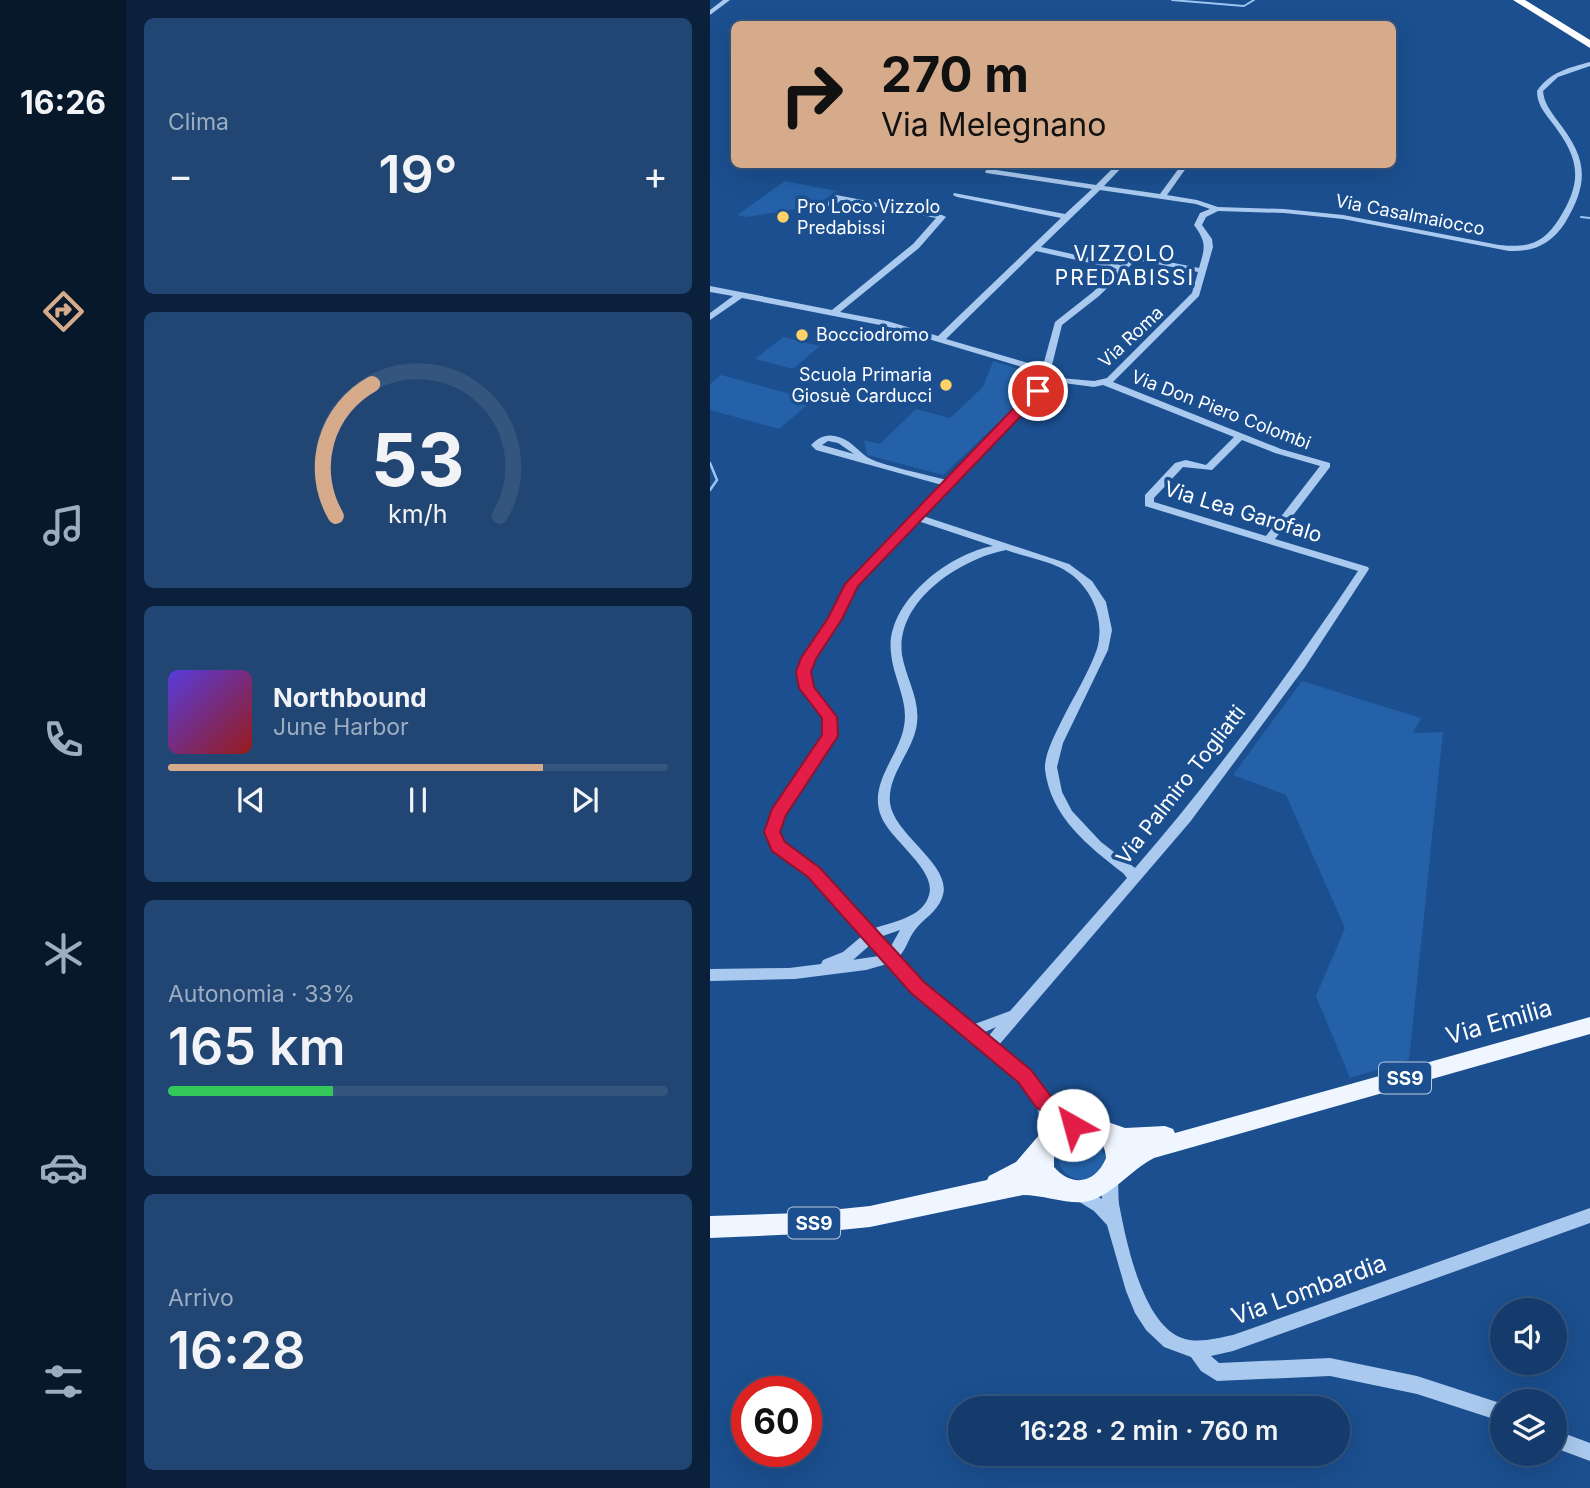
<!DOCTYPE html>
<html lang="it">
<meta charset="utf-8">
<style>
:root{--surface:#143b6b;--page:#214673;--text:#f1f3f6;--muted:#9dadc1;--line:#33557e;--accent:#d6ab8b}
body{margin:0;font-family:Inter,sans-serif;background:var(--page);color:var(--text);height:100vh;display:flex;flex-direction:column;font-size:26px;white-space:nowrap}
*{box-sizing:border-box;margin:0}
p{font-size:23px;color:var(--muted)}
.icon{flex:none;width:38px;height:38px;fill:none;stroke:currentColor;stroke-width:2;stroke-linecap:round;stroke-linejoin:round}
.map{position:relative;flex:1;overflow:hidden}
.details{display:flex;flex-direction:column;gap:18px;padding:18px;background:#0b203b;width:584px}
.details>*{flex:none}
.banner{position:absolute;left:21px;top:21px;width:665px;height:147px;border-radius:10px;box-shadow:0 7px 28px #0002,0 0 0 2px var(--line);background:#d6ab8b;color:#111;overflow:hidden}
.controls{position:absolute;left:780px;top:1298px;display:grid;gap:14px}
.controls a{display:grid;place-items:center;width:77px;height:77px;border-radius:50%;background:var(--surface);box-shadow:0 7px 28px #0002,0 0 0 2px var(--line);font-size:35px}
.speed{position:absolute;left:21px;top:1376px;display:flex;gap:14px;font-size:35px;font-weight:700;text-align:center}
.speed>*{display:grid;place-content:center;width:91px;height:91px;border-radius:50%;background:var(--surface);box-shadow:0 7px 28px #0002,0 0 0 2px var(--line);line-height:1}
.speed .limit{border:10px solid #d22;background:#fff;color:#111}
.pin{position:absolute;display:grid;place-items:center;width:60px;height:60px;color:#fff;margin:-30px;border:4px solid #fff;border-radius:50%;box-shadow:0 2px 7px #0007}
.me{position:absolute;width:77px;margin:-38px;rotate:322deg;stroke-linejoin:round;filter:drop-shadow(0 0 5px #0008)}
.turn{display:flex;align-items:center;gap:24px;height:147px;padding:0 35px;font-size:32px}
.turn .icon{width:91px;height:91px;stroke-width:2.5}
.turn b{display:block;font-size:49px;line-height:60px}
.big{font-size:52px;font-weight:600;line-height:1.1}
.details .widget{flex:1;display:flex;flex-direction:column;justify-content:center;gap:10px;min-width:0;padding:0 24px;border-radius:10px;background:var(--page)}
.details .dial{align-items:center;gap:0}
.dial svg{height:182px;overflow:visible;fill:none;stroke:var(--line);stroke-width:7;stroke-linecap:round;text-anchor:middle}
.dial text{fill:var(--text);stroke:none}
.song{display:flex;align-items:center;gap:21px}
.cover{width:84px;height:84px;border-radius:10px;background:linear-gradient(135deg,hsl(250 70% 55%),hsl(0 70% 35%))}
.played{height:7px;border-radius:4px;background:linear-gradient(90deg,var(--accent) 75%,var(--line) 75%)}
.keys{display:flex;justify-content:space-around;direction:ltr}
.heat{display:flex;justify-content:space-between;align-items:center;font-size:38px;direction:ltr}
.charge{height:10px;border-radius:5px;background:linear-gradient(90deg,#34c759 33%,var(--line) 0)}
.trip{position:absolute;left:238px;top:1396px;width:402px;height:70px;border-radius:35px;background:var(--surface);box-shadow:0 7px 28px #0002,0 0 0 2px var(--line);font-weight:600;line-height:70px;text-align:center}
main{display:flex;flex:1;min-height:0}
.dock{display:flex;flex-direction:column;width:126px;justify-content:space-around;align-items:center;background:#08182b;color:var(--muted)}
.dock .icon{width:49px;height:49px}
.dock .selected{color:var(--accent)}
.dock b{font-size:32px;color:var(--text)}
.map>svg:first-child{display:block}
</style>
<main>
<nav class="dock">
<b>16:26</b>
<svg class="icon selected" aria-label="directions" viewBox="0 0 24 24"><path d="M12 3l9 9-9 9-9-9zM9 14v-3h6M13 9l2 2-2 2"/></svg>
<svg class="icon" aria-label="music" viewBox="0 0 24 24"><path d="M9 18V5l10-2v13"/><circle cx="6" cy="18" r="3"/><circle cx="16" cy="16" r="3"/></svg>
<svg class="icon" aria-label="phone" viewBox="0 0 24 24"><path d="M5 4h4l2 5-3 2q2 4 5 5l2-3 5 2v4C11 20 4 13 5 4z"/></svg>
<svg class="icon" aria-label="climate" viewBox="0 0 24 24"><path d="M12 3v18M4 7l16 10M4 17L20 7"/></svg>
<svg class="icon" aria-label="car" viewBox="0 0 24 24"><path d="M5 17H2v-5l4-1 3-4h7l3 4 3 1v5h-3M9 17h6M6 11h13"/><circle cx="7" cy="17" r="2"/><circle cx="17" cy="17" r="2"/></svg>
<svg class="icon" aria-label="filters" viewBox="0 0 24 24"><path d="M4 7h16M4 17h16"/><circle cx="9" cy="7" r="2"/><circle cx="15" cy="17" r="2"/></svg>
</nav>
<section class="details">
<div class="widget"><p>Clima</p>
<div class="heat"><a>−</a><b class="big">19°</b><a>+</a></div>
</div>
<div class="widget dial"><svg viewBox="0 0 100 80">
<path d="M14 69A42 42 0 1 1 86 69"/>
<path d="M14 69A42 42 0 0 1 30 11" stroke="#d6ab8b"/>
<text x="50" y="56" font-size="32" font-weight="700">53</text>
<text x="50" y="72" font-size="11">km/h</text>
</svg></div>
<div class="widget">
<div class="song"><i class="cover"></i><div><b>Northbound</b><p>June Harbor</p></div></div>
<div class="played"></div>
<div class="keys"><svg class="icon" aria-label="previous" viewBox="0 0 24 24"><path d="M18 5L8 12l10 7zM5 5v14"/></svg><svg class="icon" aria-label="pause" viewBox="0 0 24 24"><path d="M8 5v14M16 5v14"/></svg><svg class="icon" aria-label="next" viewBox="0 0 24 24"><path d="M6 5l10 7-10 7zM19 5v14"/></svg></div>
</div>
<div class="widget"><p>Autonomia · 33%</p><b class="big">165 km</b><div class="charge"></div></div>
<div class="widget"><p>Arrivo</p><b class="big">16:28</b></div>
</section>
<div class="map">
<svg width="880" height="1488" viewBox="0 0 880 1488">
<rect width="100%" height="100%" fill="#1b4f8f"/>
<g fill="#2461a8">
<path d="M75,181L126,191L106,206L36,217L27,215Z"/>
<path d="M73,337L110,346L83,369L45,359Z"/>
<path d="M283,361L321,373L319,394L233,475L157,455L154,440L170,444L206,409L240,418L273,387Z"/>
<path d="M11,375L103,400L69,429L0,410V384Z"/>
<path d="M592,681L711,718L703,733L733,732L699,1060L640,1078L606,996L635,928L576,795L523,775Z"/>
<path d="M372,1141L387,1144L395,1156L394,1169L377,1181C343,1178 339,1148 372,1141Z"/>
</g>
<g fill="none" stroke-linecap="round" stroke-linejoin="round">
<g stroke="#9cc4f0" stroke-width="2">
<path d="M462,0L534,6L544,0"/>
<path d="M871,217L880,218"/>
</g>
<path stroke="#9cc4f0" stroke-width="2.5" d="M0,463L7,480L0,490"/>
<g fill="#a9c9ee" fill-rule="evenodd">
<path d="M13,0H20L0,15V10Z"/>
<path d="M880,62V66L848,77L833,91C834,103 840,110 847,120C877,158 880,181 855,223C841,244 824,252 799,251L633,219L574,213L508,211L496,217L492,225L502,239L503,247L489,296L403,382L571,449L620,463V467L565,539L658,567L659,569L595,667L480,822L288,1046L320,1072L335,1095L378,1119L381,1124L378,1129C367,1133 354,1121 344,1115C347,1127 348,1135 342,1147L337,1149L332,1147L329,1142L332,1132L328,1110L310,1080L202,992L177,964L156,970L85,979L0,981V969L79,968L111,964L113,960L133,952L152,936L99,877L63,849L56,833L58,820L66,804L103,757L114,736L115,727L114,718L89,683L88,674L92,658L116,623L138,582L232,485L106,450L101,445C108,438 115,434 125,436C140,439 146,449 157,457C166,464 222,476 237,480L324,390L330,379H335L336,377L326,378L312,367L175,326L32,298L0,320V313L23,296L0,292V286L122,310L203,244L226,218L131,200L124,206H118V202L126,195L232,215L236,217L209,248L130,312L177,321L228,336L351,218L247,197L243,195L244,193L355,214L382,189L276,173L275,171L279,169L386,185L407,164H415L394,186L450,194L472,164H479L457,195L487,200L508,207L574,209L633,215L789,245C818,248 833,244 849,219C875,178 868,156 840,120C833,111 827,103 827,91C840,72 858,68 880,62ZM390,190L486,204L500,209L490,213L484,225C497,243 495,247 489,268L424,255L411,265L331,247ZM326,251L407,269L383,292L345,322L331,373L318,363L236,339ZM426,260L488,272L482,293L397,378L384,381L339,377L352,325L389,296ZM338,381L384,387L393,385L524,437L496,465L476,460L465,463L435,495V506L648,571C579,674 506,775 425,868L391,842L362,811L352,792L347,767L353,743L398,650L402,630L396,602L382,581L359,564L213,516L331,393ZM532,440L565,453L610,466L556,536L444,502V498L473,467L502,470ZM118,441L128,443L144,454L112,445ZM208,521L283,546C238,554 175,603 181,653C183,678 199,701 194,726C189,757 158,783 171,816C180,840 227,870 219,895C213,918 181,922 162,929L109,869L73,843L68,833L76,809L111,763L126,736L127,727L126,718L101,683L100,674L103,658L127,625L147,586ZM296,550C313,556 335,560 351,568C380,583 396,617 387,649C379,672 363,698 352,720C345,735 334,754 335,770C341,817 378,846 413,873L417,878L300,1011L262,1025L212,984L188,958C196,950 198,939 205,930C213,919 227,912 232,898C245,866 184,836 180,803C177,774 204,751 207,723C210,699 196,678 192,655C185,601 250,559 296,550ZM190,930L180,948L170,937ZM160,945L169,956L142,960H143ZM286,1027L278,1037L273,1033Z"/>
<path d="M400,1170L406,1172C410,1182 407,1197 410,1209C417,1245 434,1328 475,1339C491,1343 508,1338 523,1335L880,1208V1223L523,1351L501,1356L509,1363L620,1358L707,1376L793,1404V1422L707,1394L620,1376L507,1381L491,1371L481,1357L454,1347L436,1330L425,1313L416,1291L397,1225L384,1211L363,1198L361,1193L363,1188L369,1186L392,1199L391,1189L394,1172Z"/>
<path d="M845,1430L880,1443V1461L845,1448Z"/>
</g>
<path fill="#f0f6ff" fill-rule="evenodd" d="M880,1017V1034L444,1158C420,1170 399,1199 374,1202C357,1204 333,1195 313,1195L160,1227L91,1234L0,1238V1216L91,1213L160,1206L277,1180L279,1176L306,1162L336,1127L362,1116L375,1114L415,1128L455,1126L463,1129L465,1133ZM375,1134C389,1138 395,1143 396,1158C386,1183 362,1188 344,1167V1151L357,1137Z"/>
<path fill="#fff" fill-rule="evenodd" d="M803,0H815L880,40V48Z"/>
</g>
<path fill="#e11d48" stroke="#92132f" stroke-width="2" d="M328,387L334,391L332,394L148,586L132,619L106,659L101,672L104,687L127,717L128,736L76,815L70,832L75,842L110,868L214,982L321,1070L340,1095L367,1113L383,1118L386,1124L383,1130L363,1133L356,1131L353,1125L326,1107L308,1082L201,993L98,877L62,851L54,832L62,809L112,735V718L89,688L86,672L91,658L118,618L135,584L323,388Z"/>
<g fill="#ffd166" stroke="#1b4f8f" stroke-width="2.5">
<circle cx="73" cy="217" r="7"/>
<circle cx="92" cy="335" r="7"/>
<circle cx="236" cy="385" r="7"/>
</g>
<g text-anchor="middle" stroke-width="7" stroke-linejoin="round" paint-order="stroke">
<g font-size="18" fill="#fff" stroke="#1b4f8f" text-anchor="start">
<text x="87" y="213">Pro Loco Vizzolo<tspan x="87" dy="21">Predabissi</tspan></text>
<text x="106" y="341">Bocciodromo</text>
<text x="222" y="381" text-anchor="end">Scuola Primaria<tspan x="222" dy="21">Giosuè Carducci</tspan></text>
</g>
<g font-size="18" fill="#fff" stroke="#1b4f8f">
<text transform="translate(700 215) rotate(11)" y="6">Via Casalmaiocco</text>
<text transform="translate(421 337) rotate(-43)" y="6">Via Roma</text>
<text transform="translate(511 410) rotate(21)" y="6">Via Don Piero Colombi</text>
</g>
<g fill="#1b4f8f" stroke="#bbcadd" stroke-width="2">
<rect x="669" y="1062.5" width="52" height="31" rx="5"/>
<rect x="78" y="1207.5" width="52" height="31" rx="5"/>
</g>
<g font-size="19" font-weight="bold" fill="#fff">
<text x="695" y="1085">SS9</text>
<text x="104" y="1230">SS9</text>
</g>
<g font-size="21" letter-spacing="2" fill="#fff" stroke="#1b4f8f">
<text x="415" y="261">VIZZOLO<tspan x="415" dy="24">PREDABISSI</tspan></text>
</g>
<g font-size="21" fill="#fff" stroke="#1b4f8f">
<text transform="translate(533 512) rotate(17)" y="7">Via Lea Garofalo</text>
<text transform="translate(471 785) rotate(-52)" y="7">Via Palmiro Togliatti</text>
</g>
<g font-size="24" fill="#fff" stroke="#1b4f8f">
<text transform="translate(789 1022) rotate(-16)" y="8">Via Emilia</text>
<text transform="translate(599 1290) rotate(-20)" y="8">Via Lombardia</text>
</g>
</g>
</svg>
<div class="controls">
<a><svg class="icon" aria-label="sound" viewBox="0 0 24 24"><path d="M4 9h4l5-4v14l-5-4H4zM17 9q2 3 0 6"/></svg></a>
<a><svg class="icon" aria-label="layers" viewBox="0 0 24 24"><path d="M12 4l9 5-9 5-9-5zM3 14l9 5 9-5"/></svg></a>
</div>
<div class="speed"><div class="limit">60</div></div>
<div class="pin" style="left:328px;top:391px;background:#d93025"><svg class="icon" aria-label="arrive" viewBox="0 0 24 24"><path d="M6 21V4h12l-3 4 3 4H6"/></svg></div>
<svg class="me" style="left:363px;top:1125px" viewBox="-20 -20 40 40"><circle r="19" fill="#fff"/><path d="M0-13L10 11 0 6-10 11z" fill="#e11d48"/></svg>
<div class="trip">16:28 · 2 min · 760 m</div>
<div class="banner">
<div class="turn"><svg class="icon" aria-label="right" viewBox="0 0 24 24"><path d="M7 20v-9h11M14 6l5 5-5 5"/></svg><div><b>270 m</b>Via Melegnano</div></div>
</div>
</div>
</main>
